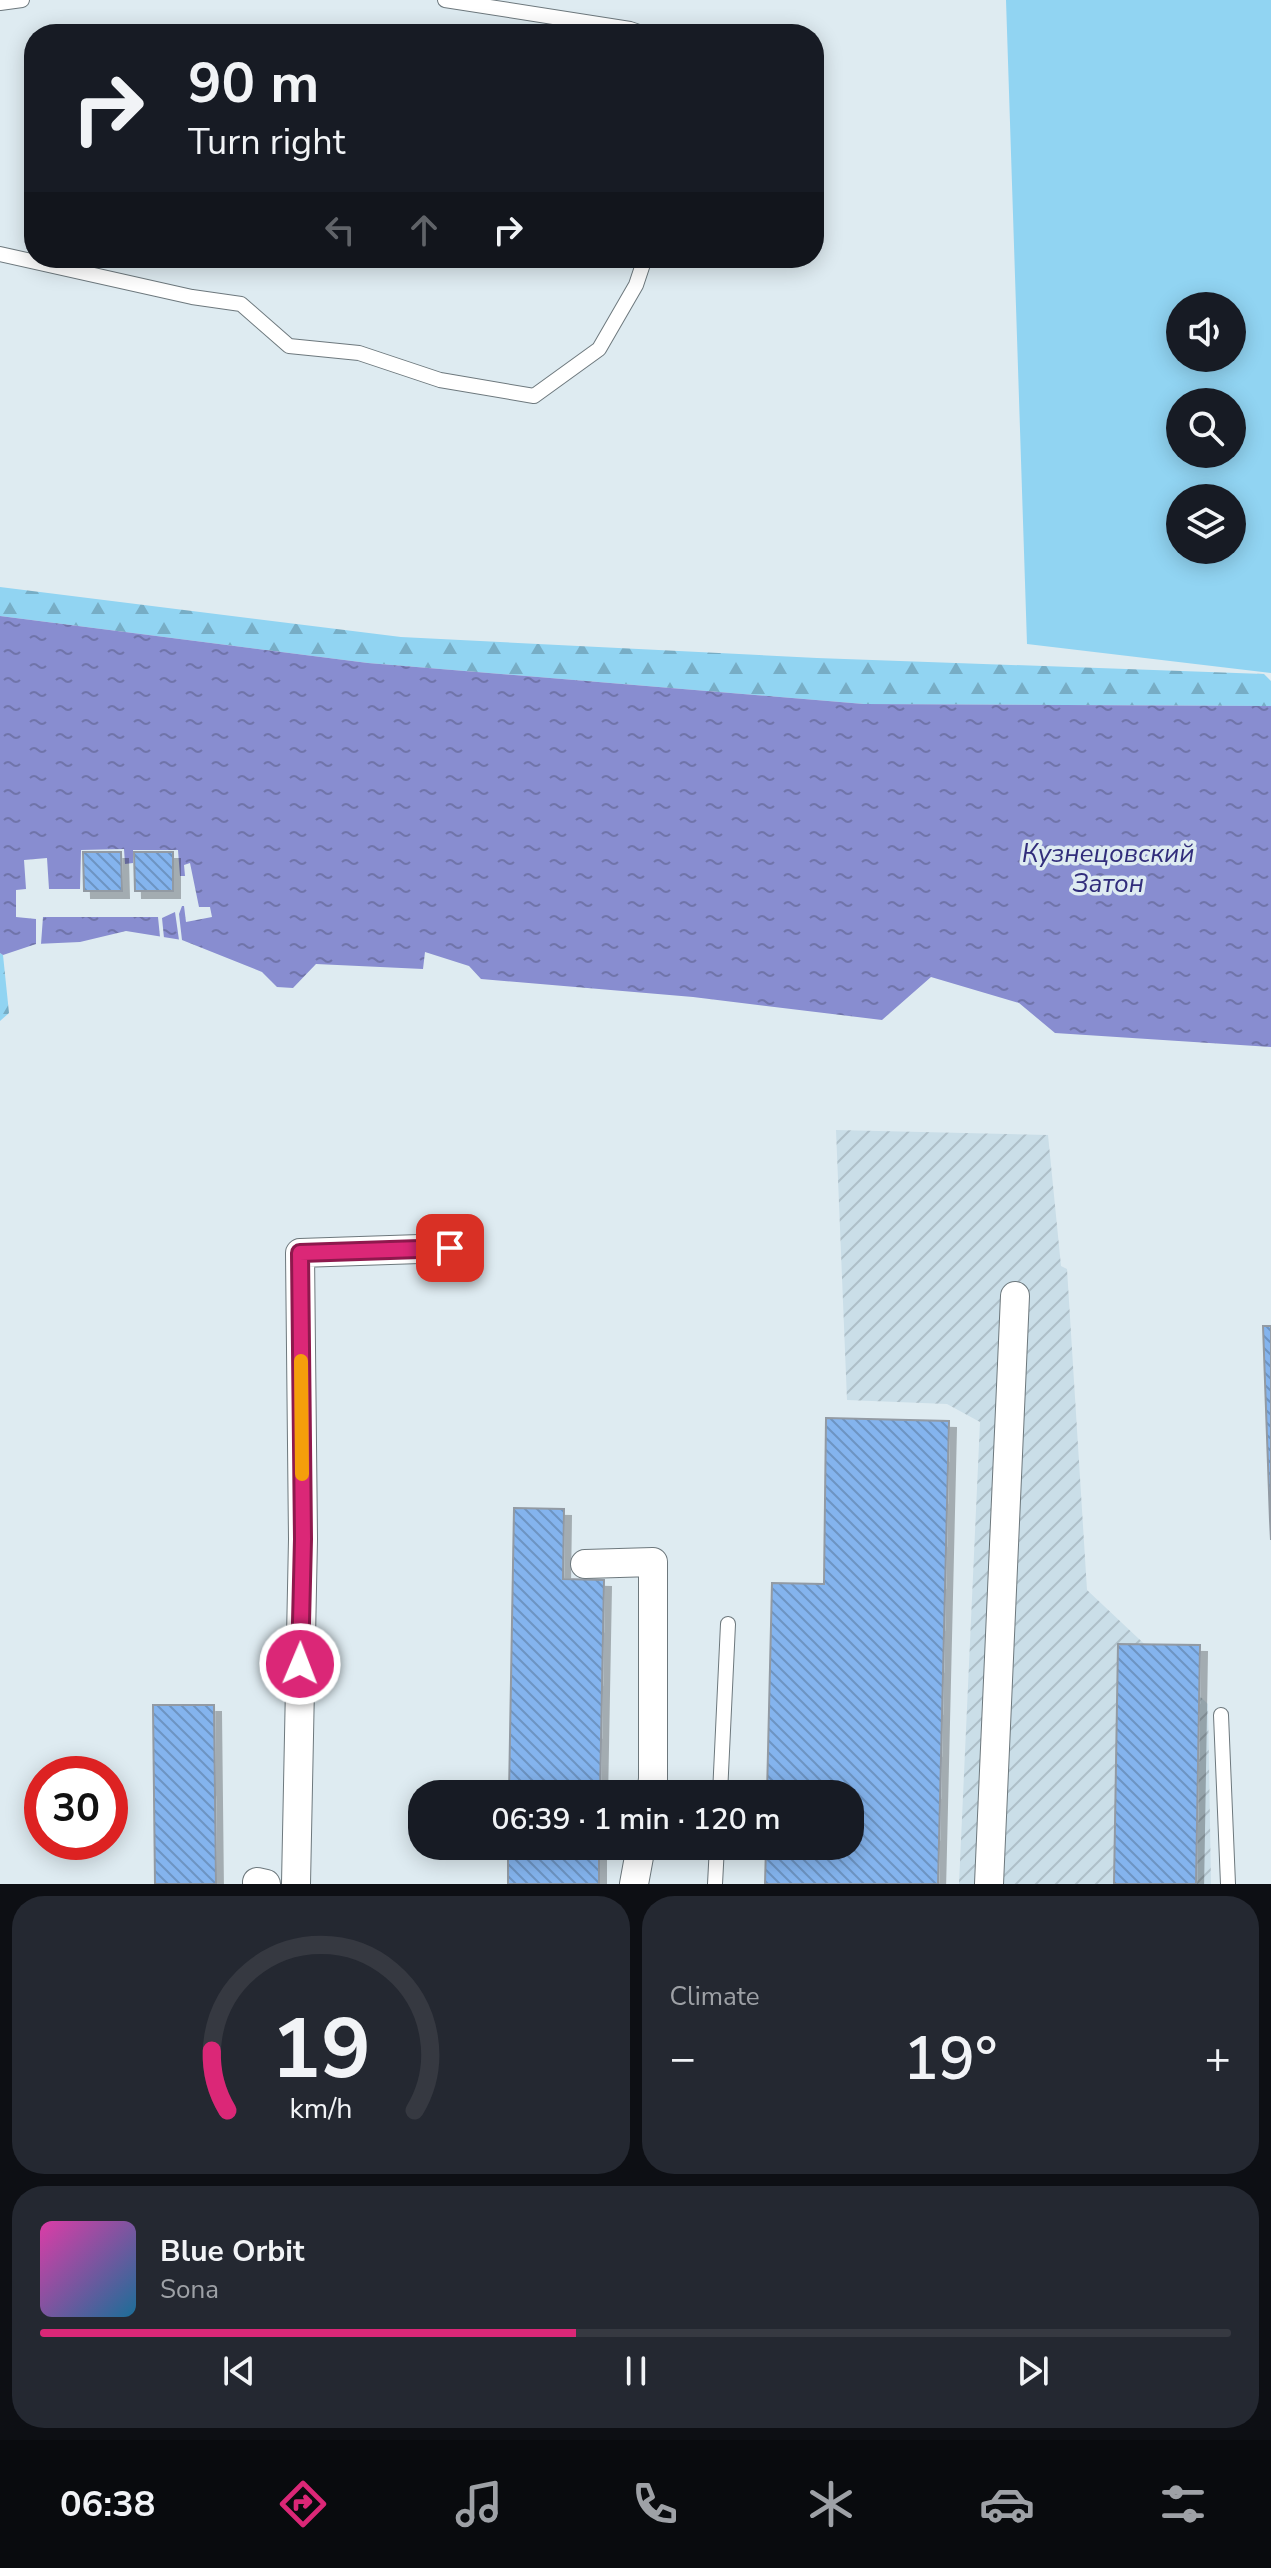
<!DOCTYPE html>
<meta charset="utf-8">
<style>
:root{--surface:#171b24;--page:#242831;--text:#f1f3f6;--muted:#9ea1a6;--line:#363941;--accent:#db2777}
body{margin:0;font-family:"Nunito Sans",sans-serif;background:var(--page);color:var(--text);height:100vh;display:flex;flex-direction:column;font-size:30px;white-space:nowrap}
*{box-sizing:border-box;margin:0}
p{font-size:26px;color:var(--muted)}
.icon{flex:none;width:44px;height:44px;fill:none;stroke:currentColor;stroke-width:2;stroke-linecap:round;stroke-linejoin:round}
.map{position:relative;height:1884px;overflow:hidden}
.drawer{display:flex;flex-direction:column;gap:12px;padding:12px;background:#0d0f14;flex:1}
.drawer>*{flex:none}
.banner{position:absolute;left:24px;top:24px;width:800px;height:244px;border-radius:32px;box-shadow:0 4px 20px #0003;background:#171b24;color:var(--text);overflow:hidden}
.fabs{position:absolute;left:1166px;top:292px;display:grid;gap:16px}
.fabs a{display:grid;place-items:center;width:80px;height:80px;border-radius:50%;background:var(--surface);box-shadow:0 4px 20px #0003;font-size:40px}
.speed{position:absolute;left:24px;top:1756px;display:flex;gap:16px;font-size:40px;font-weight:700;text-align:center}
.speed>*{display:grid;place-content:center;width:104px;height:104px;border-radius:50%;background:var(--surface);box-shadow:0 4px 20px #0003;line-height:1}
.speed .limit{border:12px solid #d22;background:#fff;color:#111}
.pin{position:absolute;display:grid;place-items:center;width:68px;height:68px;color:#fff;margin:-34px;border-radius:16px;box-shadow:0 4px 12px #0006}
.me{position:absolute;width:88px;margin:-44px;rotate:1deg;stroke-linejoin:round;filter:drop-shadow(0 0 6px #0008)}
.turn{display:flex;align-items:center;gap:28px;height:168px;padding:0 32px;font-size:36px}
.turn .icon{width:104px;height:104px;stroke-width:2.5}
.turn b{display:block;font-size:56px;line-height:68px}
.lanes{display:flex;align-items:center;height:76px;padding:0 32px;background:#0003;justify-content:center;gap:40px;direction:ltr}
.lanes .off{opacity:.35}
.big{font-size:60px;font-weight:600;line-height:1.1}
.drawer .tile{flex:1;display:flex;flex-direction:column;justify-content:center;gap:12px;min-width:0;padding:0 28px;border-radius:32px;background:var(--page)}
.drawer .dial{align-items:center;gap:0}
.dial svg{height:208px;overflow:visible;fill:none;stroke:var(--line);stroke-width:7;stroke-linecap:round;text-anchor:middle}
.dial text{fill:var(--text);stroke:none}
.song{display:flex;align-items:center;gap:24px}
.cover{width:96px;height:96px;border-radius:12px;background:linear-gradient(135deg,hsl(320 70% 55%),hsl(200 70% 35%))}
.played{height:8px;border-radius:4px;background:linear-gradient(90deg,var(--accent) 45%,var(--line) 45%)}
.keys{display:flex;justify-content:space-around;direction:ltr}
.heat{display:flex;justify-content:space-between;align-items:center;font-size:44px;direction:ltr}
.drawer .tiles{flex:1;display:grid;gap:12px;grid-template-columns:1fr 1fr}
.tile:last-child{grid-column:span 2}
.trip{position:absolute;left:408px;top:1780px;width:456px;height:80px;border-radius:32px;background:var(--surface);box-shadow:0 4px 20px #0003;font-weight:600;line-height:80px;text-align:center}
.tab-bar{display:flex;height:128px;justify-content:space-around;align-items:center;background:#090b0e;color:var(--muted)}
.tab-bar .icon{width:56px;height:56px}
.tab-bar .selected{color:var(--accent)}
.tab-bar b{font-size:36px;color:var(--text)}
.map>svg:first-child{display:block}
</style>
<div class="map">
<svg width="1271" height="1884" viewBox="0 0 1271 1884">
<defs>
<pattern id="industrial-furrows" width="10" height="10" patternUnits="userSpaceOnUse" patternTransform="scale(2)"><rect width="10" height="10" fill="#cadee8"/><path d="M-1 1l2-2M0 10L10 0M9 11l2-2" fill="none" stroke="#aebfc8"/></pattern>
<pattern id="forest-firs" width="22" height="20" patternUnits="userSpaceOnUse" patternTransform="scale(2)"><rect width="22" height="20" fill="#91d4f2"/><path d="M5 1l3.5 6h-7zM16 11l3.5 6h-7z" fill="#77adc5"/></pattern>
<pattern id="water-ripples" width="26" height="14" patternUnits="userSpaceOnUse" patternTransform="scale(2)"><rect width="26" height="14" fill="#888dd0"/><path d="M2 4q2-2 4 0t4 0M15 11q2-2 4 0t4 0" fill="none" stroke="#7074aa"/></pattern>
<pattern id="building-back-hatch" width="6" height="6" patternUnits="userSpaceOnUse" patternTransform="scale(2)"><rect width="6" height="6" fill="#84b4ee"/><path d="M-1 5l2 2M0 0l6 6M5-1l2 2" fill="none" stroke="#6d94c2"/></pattern>
<filter id="shadow"><feDropShadow dx="7" dy="7" stdDeviation="0" flood-color="#0004"/></filter>
</defs>
<rect width="100%" height="100%" fill="#deebf1"/>
<path fill="url(#industrial-furrows)" d="M836,1130L1048,1135L1061,1266L1067,1269L1087,1590L1208,1704L1211,1884H959L980,1422L947,1404L847,1400Z"/>
<path fill="#91d4f2" fill-rule="evenodd" d="M1006,0H1271V673L1027,644ZM1180,306H1232V358H1180ZM1180,402H1232V454H1180ZM1180,498H1232V550H1180Z"/>
<g fill="url(#forest-firs)">
<path d="M0,587L401,637L817,658L1264,674L1271,681V706L864,704L368,663L0,616Z"/>
<path d="M0,953L3,955L9,1013L0,1021Z"/>
</g>
<path fill="url(#water-ripples)" d="M0,616L368,663L864,704L1271,706V1047L1055,1033L1019,1003L931,977L882,1020L693,997L481,979L469,966L425,952L423,969L316,964L293,988L277,987L262,972L182,940L126,931L80,942L36,944L3,955L0,953Z"/>
<path fill="#deebf1" d="M124,849L125,864L133,863V850H178L180,876H185L184,865L190,863L199,907H210L212,917L186,922L184,906H182L179,914L182,940H179L175,912L162,918L164,938L160,937L158,917H43L41,944H36V919L16,917V890L26,889L24,860L47,858L49,889H80L81,850Z"/>
<g fill="url(#building-back-hatch)" stroke="#929aa3" stroke-width="2" filter="url(#shadow)">
<path d="M83,852H121L122,891H84Z"/>
<path d="M134,852H173V891H135Z"/>
<path d="M1263,1326H1271V1540L1270,1520Z"/>
<path d="M826,1418L949,1421L938,1884H765L766,1846H850V1794H767L772,1583L824,1584Z"/>
<path d="M514,1508L564,1509L563,1579L604,1580L600,1794H509Z"/>
<path d="M1118,1644L1200,1645L1196,1884H1114Z"/>
<path d="M153,1705H214L216,1884H155Z"/>
<rect x="508" y="1846" width="91" height="38"/>
</g>
<g fill="none" stroke-linecap="round" stroke-linejoin="round">
<g stroke="#6d787d" stroke-width="16">
<g id="lane">
<path d="M445,0L630,29L645,34"/>
<path d="M0,3L22,0"/>
<path d="M0,254L192,297L241,304L289,346L359,353L440,380L534,396L599,349L636,285L645,258"/>
<path d="M1221,1715L1228,1884"/>
<path d="M720,1794L728,1624"/>
<path d="M715,1884L717,1846"/>
</g>
</g>
<g stroke="#6d787d" stroke-width="30">
<g id="street">
<path d="M585,1564L653,1562V1779L651,1794"/>
<path d="M257,1882L266,1884"/>
<path d="M296,1884L303,1539L300,1253L450,1248"/>
<path d="M634,1884L641,1846"/>
<path d="M989,1884L1015,1296"/>
</g>
</g>
<use href="#lane" stroke="#fff" stroke-width="14"/>
<use href="#street" stroke="#fff" stroke-width="28"/>
</g>
<g fill="none" stroke-linecap="round" stroke-linejoin="round">
<g stroke="#8e194d" stroke-width="20">
<path id="route" d="M300,1664L303,1539L300,1253L450,1248"/>
</g>
<use href="#route" stroke="#db2777" stroke-width="14"/>
<path stroke="#f59e0b" stroke-width="14" d="M301,1361L302,1474"/>
</g>
<g text-anchor="middle" stroke-width="7" stroke-linejoin="round" paint-order="stroke">
<g font-size="26" font-style="italic" fill="#312d7b" stroke="#deebf1">
<text x="1108" y="862">Кузнецовский<tspan x="1108" dy="30">Затон</tspan></text>
</g>
</g>
</svg>
<div class="fabs">
<a><svg class="icon" aria-label="sound" viewBox="0 0 24 24"><path d="M4 9h4l5-4v14l-5-4H4zM17 9q2 3 0 6"/></svg></a>
<a><svg class="icon" aria-label="search" viewBox="0 0 24 24"><circle cx="10" cy="10" r="6"/><path d="M15 15l6 6"/></svg></a>
<a><svg class="icon" aria-label="layers" viewBox="0 0 24 24"><path d="M12 4l9 5-9 5-9-5zM3 14l9 5 9-5"/></svg></a>
</div>
<div class="speed"><div class="limit">30</div></div>
<div class="pin" style="left:450px;top:1248px;background:#d93025"><svg class="icon" aria-label="arrive" viewBox="0 0 24 24"><path d="M6 21V4h12l-3 4 3 4H6"/></svg></div>
<svg class="me" style="left:300px;top:1664px" viewBox="-20 -20 40 40"><circle r="17" fill="#db2777" stroke="#fff" stroke-width="3"/><path d="M0-11L8 9 0 5-8 9z" fill="#fff"/></svg>
<div class="trip">06:39 · 1 min · 120 m</div>
<div class="banner">
<div class="turn"><svg class="icon" aria-label="right" viewBox="0 0 24 24"><path d="M7 20v-9h11M14 6l5 5-5 5"/></svg><div><b>90 m</b>Turn right</div></div>
<div class="lanes"><svg class="icon off" aria-label="left" viewBox="0 0 24 24"><path d="M17 20v-9H6M10 6l-5 5 5 5"/></svg><svg class="icon off" aria-label="ahead" viewBox="0 0 24 24"><path d="M12 20V5M6 11l6-6 6 6"/></svg><svg class="icon" aria-label="right" viewBox="0 0 24 24"><path d="M7 20v-9h11M14 6l5 5-5 5"/></svg></div>
</div>
</div>
<section class="drawer">
<div class="tiles">
<div class="tile dial"><svg viewBox="0 0 100 80">
<path d="M14 69A42 42 0 1 1 86 69"/>
<path d="M14 69A42 42 0 0 1 8 46" stroke="#db2777"/>
<text x="50" y="56" font-size="32" font-weight="700">19</text>
<text x="50" y="72" font-size="11">km/h</text>
</svg></div>
<div class="tile"><p>Climate</p>
<div class="heat"><a>−</a><b class="big">19°</b><a>+</a></div>
</div>
<div class="tile">
<div class="song"><i class="cover"></i><div><b>Blue Orbit</b><p>Sona</p></div></div>
<div class="played"></div>
<div class="keys"><svg class="icon" aria-label="previous" viewBox="0 0 24 24"><path d="M18 5L8 12l10 7zM5 5v14"/></svg><svg class="icon" aria-label="pause" viewBox="0 0 24 24"><path d="M8 5v14M16 5v14"/></svg><svg class="icon" aria-label="next" viewBox="0 0 24 24"><path d="M6 5l10 7-10 7zM19 5v14"/></svg></div>
</div>
</div>
</section>
<nav class="tab-bar">
<b>06:38</b>
<svg class="icon selected" aria-label="directions" viewBox="0 0 24 24"><path d="M12 3l9 9-9 9-9-9zM9 14v-3h6M13 9l2 2-2 2"/></svg>
<svg class="icon" aria-label="music" viewBox="0 0 24 24"><path d="M9 18V5l10-2v13"/><circle cx="6" cy="18" r="3"/><circle cx="16" cy="16" r="3"/></svg>
<svg class="icon" aria-label="phone" viewBox="0 0 24 24"><path d="M5 4h4l2 5-3 2q2 4 5 5l2-3 5 2v4C11 20 4 13 5 4z"/></svg>
<svg class="icon" aria-label="climate" viewBox="0 0 24 24"><path d="M12 3v18M4 7l16 10M4 17L20 7"/></svg>
<svg class="icon" aria-label="car" viewBox="0 0 24 24"><path d="M5 17H2v-5l4-1 3-4h7l3 4 3 1v5h-3M9 17h6M6 11h13"/><circle cx="7" cy="17" r="2"/><circle cx="17" cy="17" r="2"/></svg>
<svg class="icon" aria-label="filters" viewBox="0 0 24 24"><path d="M4 7h16M4 17h16"/><circle cx="9" cy="7" r="2"/><circle cx="15" cy="17" r="2"/></svg>
</nav>
